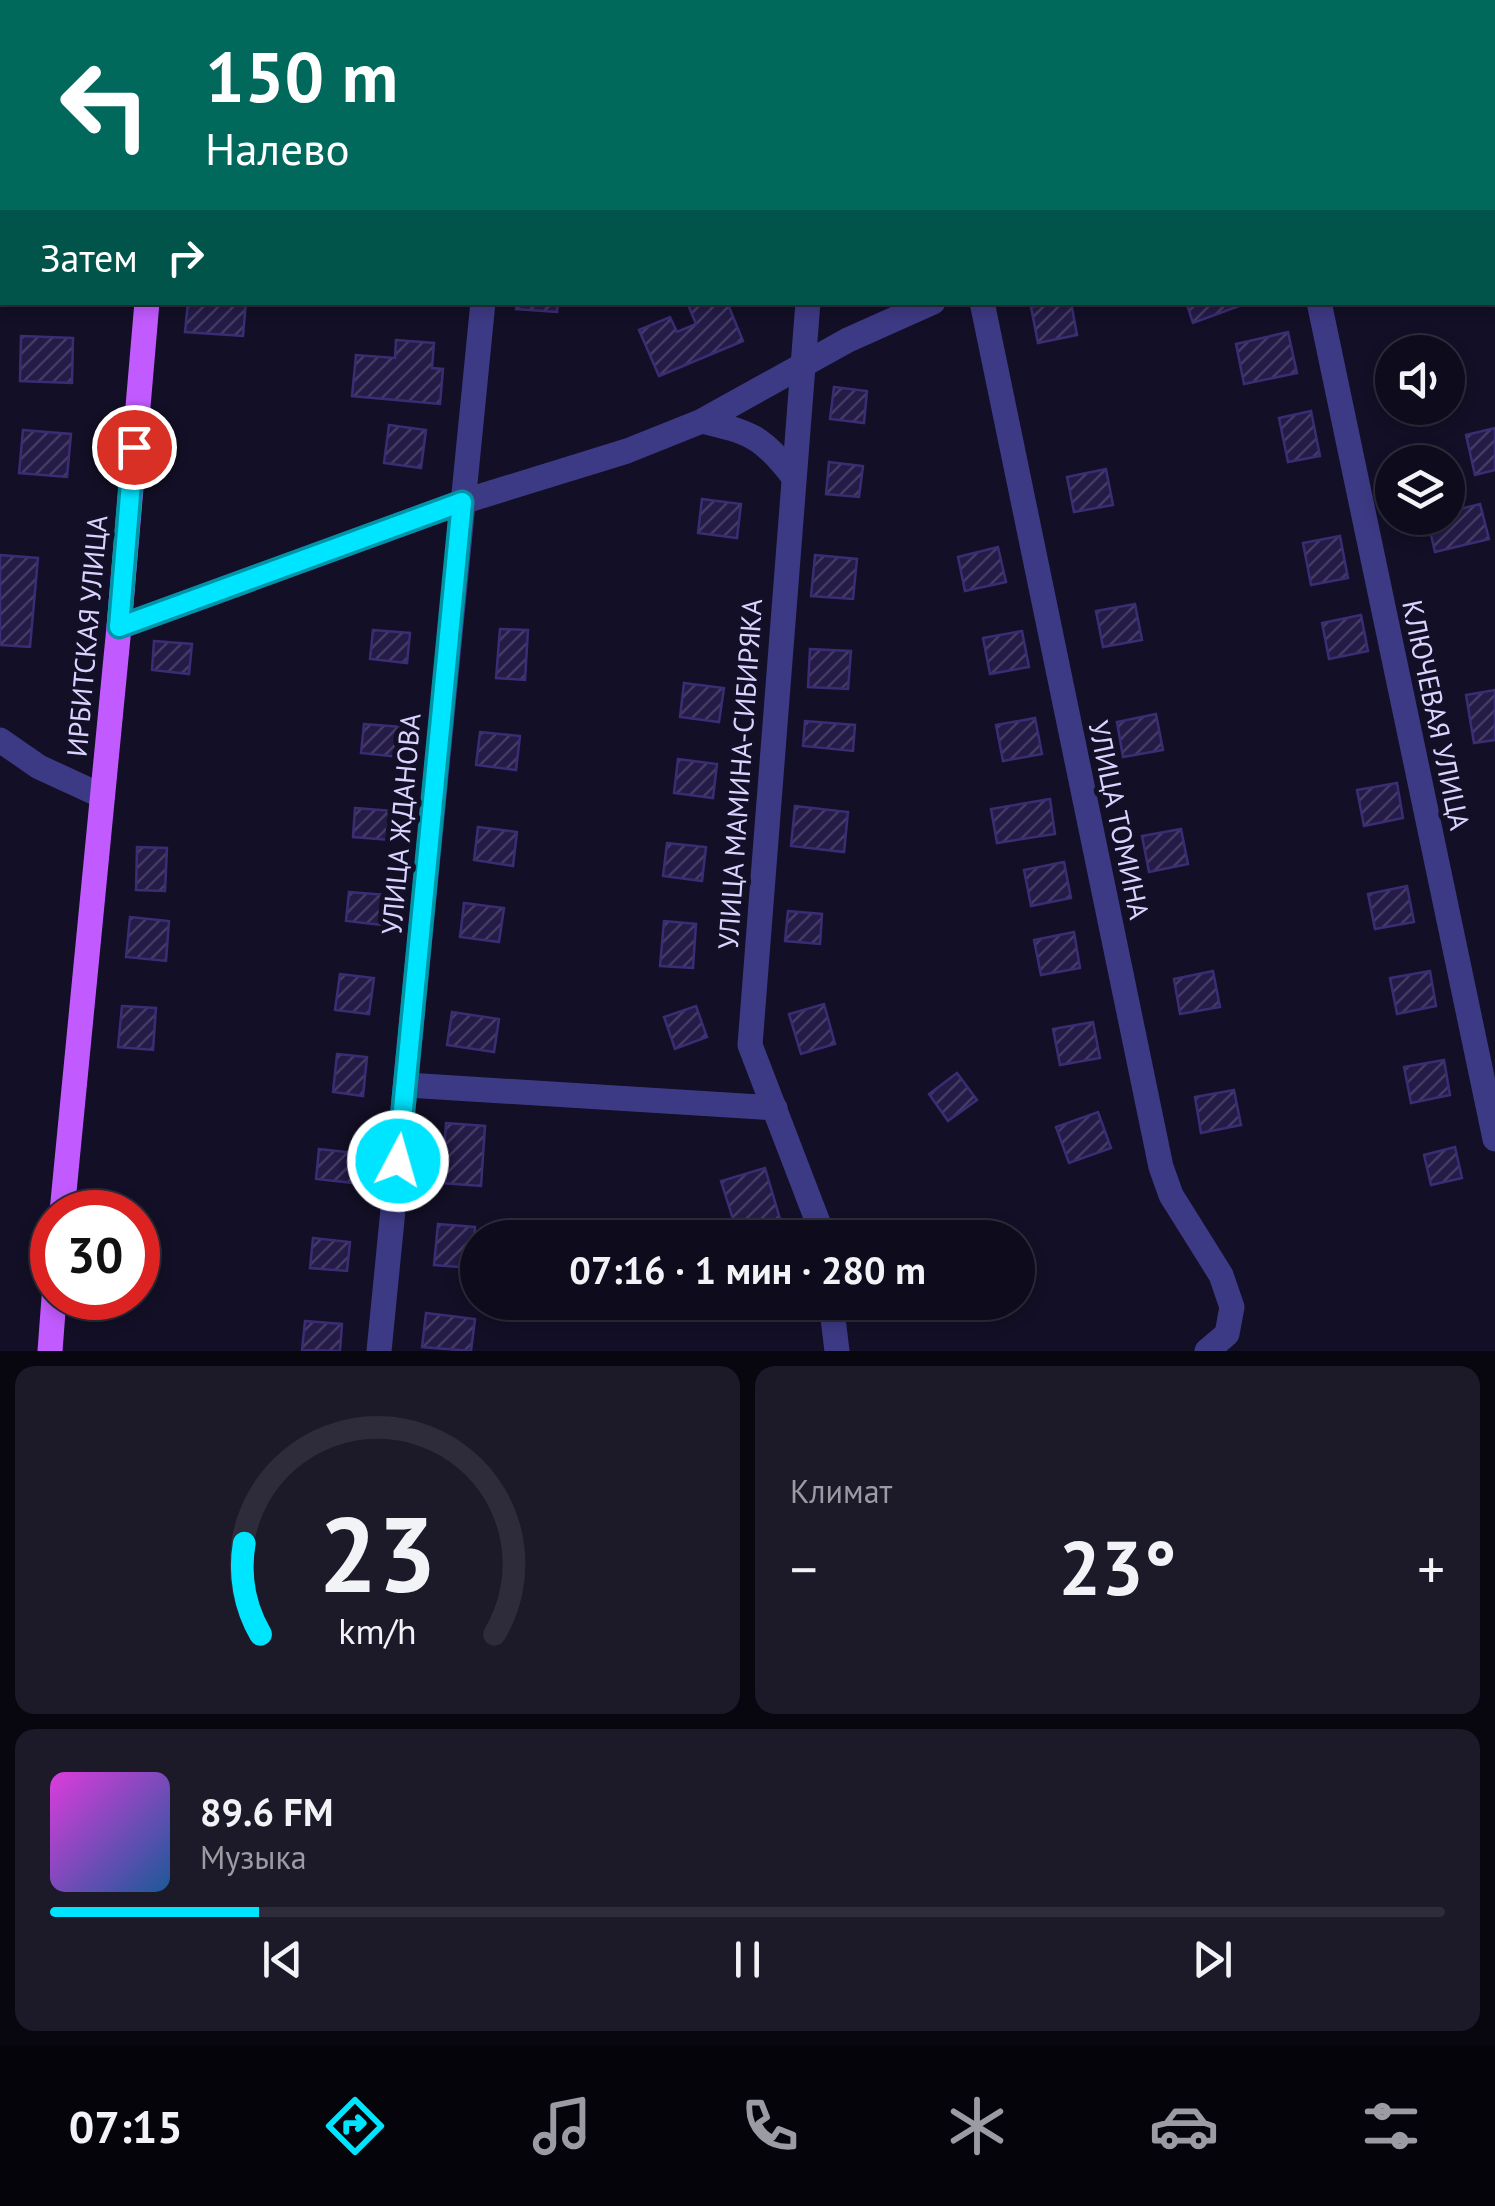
<!DOCTYPE html>
<html lang="ru">
<meta charset="utf-8">
<style>
:root{--surface:#0e0b1c;--page:#1c1929;--text:#f1f3f6;--muted:#9b9ba3;--line:#2e2b3b;--accent:#00e5ff}
body{margin:0;font-family:"PT Sans",sans-serif;background:var(--page);color:var(--text);height:100vh;display:flex;flex-direction:column;font-size:38px;white-space:nowrap}
*{box-sizing:border-box;margin:0}
p{font-size:32px;color:var(--muted)}
.icon{flex:none;width:55px;height:55px;fill:none;stroke:currentColor;stroke-width:2;stroke-linecap:round;stroke-linejoin:round}
.map{position:relative;height:1351px;overflow:hidden}
.details{display:flex;flex-direction:column;gap:15px;padding:15px;background:#08060f;flex:1}
.details>*{flex:none}
.top-card{position:absolute;left:0px;top:0px;width:1495px;height:305px;box-shadow:0 5px 15px #0003,0 0 0 2px var(--line);background:#00695c;color:#fff;overflow:hidden}
.tools{position:absolute;left:1375px;top:335px;display:grid;gap:20px}
.tools a{display:grid;place-items:center;width:90px;height:90px;border-radius:50%;background:var(--surface);box-shadow:0 5px 15px #0003,0 0 0 2px var(--line);font-size:50px}
.speed{position:absolute;left:30px;top:1190px;display:flex;gap:20px;font-size:50px;font-weight:700;text-align:center}
.speed>*{display:grid;place-content:center;width:130px;height:130px;border-radius:50%;background:var(--surface);box-shadow:0 5px 15px #0003,0 0 0 2px var(--line);line-height:1}
.speed .limit{border:15px solid #d22;background:#fff;color:#111}
.pin{position:absolute;display:grid;place-items:center;width:85px;height:85px;color:#fff;margin:-42px;border:5px solid #fff;border-radius:50%;box-shadow:0 2px 10px #0007}
.me{position:absolute;width:110px;margin:-55px;rotate:6deg;stroke-linejoin:round;filter:drop-shadow(0 0 8px #0008)}
.turn{display:flex;align-items:center;gap:35px;height:210px;padding:0 40px;font-size:45px}
.turn .icon{width:130px;height:130px;stroke-width:2.5}
.turn b{display:block;font-size:70px;line-height:85px}
.then{display:flex;align-items:center;height:95px;padding:0 40px;background:#0003;gap:20px;font-size:38px}
.big{font-size:75px;font-weight:800;line-height:1.1}
.details .tile{flex:1;display:flex;flex-direction:column;justify-content:center;gap:15px;min-width:0;padding:0 35px;border-radius:20px;background:var(--page)}
.details .dial{align-items:center;gap:0}
.dial svg{height:260px;overflow:visible;fill:none;stroke:var(--line);stroke-width:7;stroke-linecap:round;text-anchor:middle}
.dial text{fill:var(--text);stroke:none}
.song{display:flex;align-items:center;gap:30px}
.cover{width:120px;height:120px;border-radius:15px;background:linear-gradient(135deg,hsl(300 70% 55%),hsl(210 70% 35%))}
.played{height:10px;border-radius:5px;background:linear-gradient(90deg,var(--accent) 15%,var(--line) 15%)}
.keys{display:flex;justify-content:space-around;direction:ltr}
.heat{display:flex;justify-content:space-between;align-items:center;font-size:55px;direction:ltr}
.details .tiles{flex:1;display:grid;gap:15px;grid-template-columns:1fr 1fr}
.tile:last-child{grid-column:span 2}
.trip{position:absolute;left:460px;top:1220px;width:575px;height:100px;border-radius:50px;background:var(--surface);box-shadow:0 5px 15px #0003,0 0 0 2px var(--line);font-weight:800;line-height:100px;text-align:center}
.dock{display:flex;height:160px;justify-content:space-around;align-items:center;background:#06040b;color:var(--muted)}
.dock .icon{width:70px;height:70px}
.dock .selected{color:var(--accent)}
.dock b{font-size:45px;color:var(--text)}
.map>svg:first-child{display:block}
</style>
<div class="map">
<svg width="1495" height="1351" viewBox="0 0 1495 1351">
<defs>
<pattern id="building-hatch" width="6" height="6" patternUnits="userSpaceOnUse" patternTransform="scale(2.5)"><rect width="6" height="6" fill="#241b47"/><path d="M-1 1l2-2M0 6l6-6M5 7l2-2" fill="none" stroke="#433b63"/></pattern>
</defs>
<rect width="100%" height="100%" fill="#130f26"/>
<g fill="url(#building-hatch)" stroke="#3b2d73" stroke-width="2.5">
<path d="M424,0H458L473,2H424Z"/>
<path d="M1176,0H1215V2H1168Z"/>
<path d="M188,302H246L243,336L185,332Z"/>
<path d="M517,302H558L557,312L516,309Z"/>
<path d="M687,302H727L743,341L659,376L639,330L670,317L677,332L696,324Z"/>
<path d="M1057,302H1071L1077,335L1038,343L1031,307Z"/>
<path d="M1186,302H1250L1193,323Z"/>
<path d="M1288,332L1297,373L1244,384L1236,344Z"/>
<path d="M21,336L73,338L72,383L20,381Z"/>
<path d="M396,340L434,343L432,368L443,369L440,404L352,396L356,355L395,358Z"/>
<path d="M834,387L867,391L864,423L830,419Z"/>
<path d="M1311,411L1320,456L1288,462L1279,418Z"/>
<path d="M389,425L426,430L421,468L384,463Z"/>
<path d="M1495,428V470L1475,475L1466,435Z"/>
<path d="M23,430L71,434L67,477L19,473Z"/>
<path d="M829,462L863,466L859,497L826,494Z"/>
<path d="M1106,469L1113,505L1074,512L1067,477Z"/>
<path d="M702,499L741,504L737,538L698,533Z"/>
<path d="M1480,504L1489,539L1435,552L1427,518H1448V512Z"/>
<path d="M1340,536L1348,578L1311,585L1303,543Z"/>
<path d="M998,547L1006,582L965,591L958,557Z"/>
<path d="M0,555L38,558L30,647L0,645Z"/>
<path d="M815,555L857,559L853,599L811,596Z"/>
<path d="M1135,604L1142,640L1103,647L1096,611Z"/>
<path d="M1361,615L1368,651L1329,659L1322,623Z"/>
<path d="M500,629L528,630L525,680L496,678Z"/>
<path d="M373,630L410,633L407,663L370,659Z"/>
<path d="M1022,631L1029,667L990,674L983,638Z"/>
<path d="M154,641L192,644L189,674L152,670Z"/>
<path d="M810,649L851,651L848,689L808,687Z"/>
<path d="M684,683L724,688L719,722L680,717Z"/>
<path d="M1495,690V740L1474,743L1466,695Z"/>
<path d="M1156,714L1163,750L1123,757L1117,722Z"/>
<path d="M1035,718L1042,754L1003,761L996,725Z"/>
<path d="M805,721L855,725L853,751L803,746Z"/>
<path d="M364,724L402,727L399,757L361,753Z"/>
<path d="M480,732L520,736L516,770L476,765Z"/>
<path d="M678,759L717,764L713,798L674,793Z"/>
<path d="M1397,783L1403,818L1364,826L1357,790Z"/>
<path d="M1050,799L1055,834L997,843L991,809Z"/>
<path d="M795,806L848,812L844,852L791,846Z"/>
<path d="M355,808L393,811L390,840L353,837Z"/>
<path d="M478,827L517,832L513,866L474,860Z"/>
<path d="M1181,829L1188,864L1149,872L1142,836Z"/>
<path d="M667,843L706,847L702,881L663,876Z"/>
<path d="M137,847L167,848L165,891L136,890Z"/>
<path d="M1064,862L1071,898L1031,906L1024,870Z"/>
<path d="M1407,886L1414,922L1375,929L1368,894Z"/>
<path d="M349,892L386,895L383,925L346,921Z"/>
<path d="M464,903L504,908L499,942L460,937Z"/>
<path d="M788,911L822,914L820,944L785,941Z"/>
<path d="M130,917L169,921L166,961L126,957Z"/>
<path d="M664,921L696,924L693,968L660,966Z"/>
<path d="M1074,932L1080,968L1041,975L1034,940Z"/>
<path d="M1213,971L1220,1007L1180,1014L1174,979Z"/>
<path d="M1430,971L1436,1006L1397,1014L1390,978Z"/>
<path d="M340,974L374,978L369,1014L335,1010Z"/>
<path d="M824,1004L835,1044L801,1054L789,1014Z"/>
<path d="M122,1006L156,1008L153,1050L118,1047Z"/>
<path d="M696,1006L707,1037L675,1049L664,1017Z"/>
<path d="M452,1012L499,1019L494,1052L447,1045Z"/>
<path d="M1093,1022L1100,1058L1060,1065L1053,1029Z"/>
<path d="M337,1054L367,1057L363,1096L333,1092Z"/>
<path d="M1444,1060L1450,1095L1411,1103L1404,1067Z"/>
<path d="M957,1073L977,1100L948,1121L929,1094Z"/>
<path d="M1234,1090L1241,1125L1201,1133L1195,1097Z"/>
<path d="M1098,1112L1111,1148L1069,1163L1056,1127Z"/>
<path d="M446,1123L485,1126L481,1186L442,1183Z"/>
<path d="M1455,1147L1462,1178L1431,1185L1424,1155Z"/>
<path d="M319,1149L356,1153L354,1183L316,1179Z"/>
<path d="M765,1168L780,1219L737,1232L721,1181Z"/>
<path d="M102,1203L132,1207V1212H101Z"/>
<path d="M438,1224L475,1227L472,1268L434,1265Z"/>
<path d="M313,1238L350,1242L347,1271L310,1268Z"/>
<path d="M426,1313L475,1319L471,1351L422,1347Z"/>
<path d="M305,1321L342,1324L340,1351L302,1350Z"/>
</g>
<g fill="none" stroke-linecap="round" stroke-linejoin="round">
<g stroke="#3d3a85" stroke-width="25">
<path d="M1245,0L1246,2"/>
<path d="M515,2V0"/>
<path d="M831,2V0"/>
<path d="M808,302L750,1045L824,1238"/>
<path d="M982,302L1161,1167L1171,1195L1221,1275L1232,1307L1227,1334L1207,1351"/>
<path d="M1319,302L1495,1139"/>
<path d="M702,421C749,432 762,436 792,475"/>
<path d="M119,627L462,502L627,451L702,421L848,340L933,302"/>
<path d="M0,740L39,767L102,796"/>
<path d="M407,1085L775,1108"/>
<path d="M831,1302L837,1351"/>
<path d="M379,1351L483,302"/>
</g>
<g stroke="#c25bff" stroke-width="25">
<path d="M172,2V0"/>
<path d="M62,1212L119,627L147,302"/>
<path d="M50,1351L54,1298"/>
</g>
</g>
<g fill="none" stroke-linecap="round" stroke-linejoin="round">
<g stroke="#0095a6" stroke-width="25">
<path id="route" d="M134,447L119,627L462,502L398,1161"/>
</g>
<use href="#route" stroke="#00e5ff" stroke-width="18"/>
</g>
<g text-anchor="middle" stroke-width="10" stroke-linejoin="round" paint-order="stroke">
<g font-size="28" fill="#d9d4ff" stroke="#130f26">
<text transform="translate(87 636) rotate(-85)" y="10">ИРБИТСКАЯ УЛИЦА</text>
<text transform="translate(1436 715) rotate(78)" y="10">КЛЮЧЕВАЯ УЛИЦА</text>
<text transform="translate(740 774) rotate(-86)" y="10">УЛИЦА МАМИНА-СИБИРЯКА</text>
<text transform="translate(1119 820) rotate(78)" y="10">УЛИЦА ТОМИНА</text>
<text transform="translate(401 824) rotate(-85)" y="10">УЛИЦА ЖДАНОВА</text>
</g>
</g>
</svg>
<div class="tools">
<a><svg class="icon" aria-label="sound" viewBox="0 0 24 24"><path d="M4 9h4l5-4v14l-5-4H4zM17 9q2 3 0 6"/></svg></a>
<a><svg class="icon" aria-label="layers" viewBox="0 0 24 24"><path d="M12 4l9 5-9 5-9-5zM3 14l9 5 9-5"/></svg></a>
</div>
<div class="speed"><div class="limit">30</div></div>
<div class="pin" style="left:134px;top:447px;background:#d93025"><svg class="icon" aria-label="arrive" viewBox="0 0 24 24"><path d="M6 21V4h12l-3 4 3 4H6"/></svg></div>
<svg class="me" style="left:398px;top:1161px" viewBox="-20 -20 40 40"><circle r="17" fill="#00e5ff" stroke="#fff" stroke-width="3"/><path d="M0-11L8 9 0 5-8 9z" fill="#fff"/></svg>
<div class="trip">07:16 · 1 мин · 280 m</div>
<div class="top-card">
<div class="turn"><svg class="icon" aria-label="left" viewBox="0 0 24 24"><path d="M17 20v-9H6M10 6l-5 5 5 5"/></svg><div><b>150 m</b>Налево</div></div>
<div class="then">Затем<svg class="icon" aria-label="right" viewBox="0 0 24 24"><path d="M7 20v-9h11M14 6l5 5-5 5"/></svg></div>
</div>
</div>
<section class="details">
<div class="tiles">
<div class="tile dial"><svg viewBox="0 0 100 80">
<path d="M14 69A42 42 0 1 1 86 69"/>
<path d="M14 69A42 42 0 0 1 9 41" stroke="#00e5ff"/>
<text x="50" y="56" font-size="32" font-weight="700">23</text>
<text x="50" y="72" font-size="11">km/h</text>
</svg></div>
<div class="tile"><p>Климат</p>
<div class="heat"><a>−</a><b class="big">23°</b><a>+</a></div>
</div>
<div class="tile">
<div class="song"><i class="cover"></i><div><b>89.6 FM</b><p>Музыка</p></div></div>
<div class="played"></div>
<div class="keys"><svg class="icon" aria-label="previous" viewBox="0 0 24 24"><path d="M18 5L8 12l10 7zM5 5v14"/></svg><svg class="icon" aria-label="pause" viewBox="0 0 24 24"><path d="M8 5v14M16 5v14"/></svg><svg class="icon" aria-label="next" viewBox="0 0 24 24"><path d="M6 5l10 7-10 7zM19 5v14"/></svg></div>
</div>
</div>
</section>
<nav class="dock">
<b>07:15</b>
<svg class="icon selected" aria-label="directions" viewBox="0 0 24 24"><path d="M12 3l9 9-9 9-9-9zM9 14v-3h6M13 9l2 2-2 2"/></svg>
<svg class="icon" aria-label="music" viewBox="0 0 24 24"><path d="M9 18V5l10-2v13"/><circle cx="6" cy="18" r="3"/><circle cx="16" cy="16" r="3"/></svg>
<svg class="icon" aria-label="phone" viewBox="0 0 24 24"><path d="M5 4h4l2 5-3 2q2 4 5 5l2-3 5 2v4C11 20 4 13 5 4z"/></svg>
<svg class="icon" aria-label="climate" viewBox="0 0 24 24"><path d="M12 3v18M4 7l16 10M4 17L20 7"/></svg>
<svg class="icon" aria-label="car" viewBox="0 0 24 24"><path d="M5 17H2v-5l4-1 3-4h7l3 4 3 1v5h-3M9 17h6M6 11h13"/><circle cx="7" cy="17" r="2"/><circle cx="17" cy="17" r="2"/></svg>
<svg class="icon" aria-label="filters" viewBox="0 0 24 24"><path d="M4 7h16M4 17h16"/><circle cx="9" cy="7" r="2"/><circle cx="15" cy="17" r="2"/></svg>
</nav>
